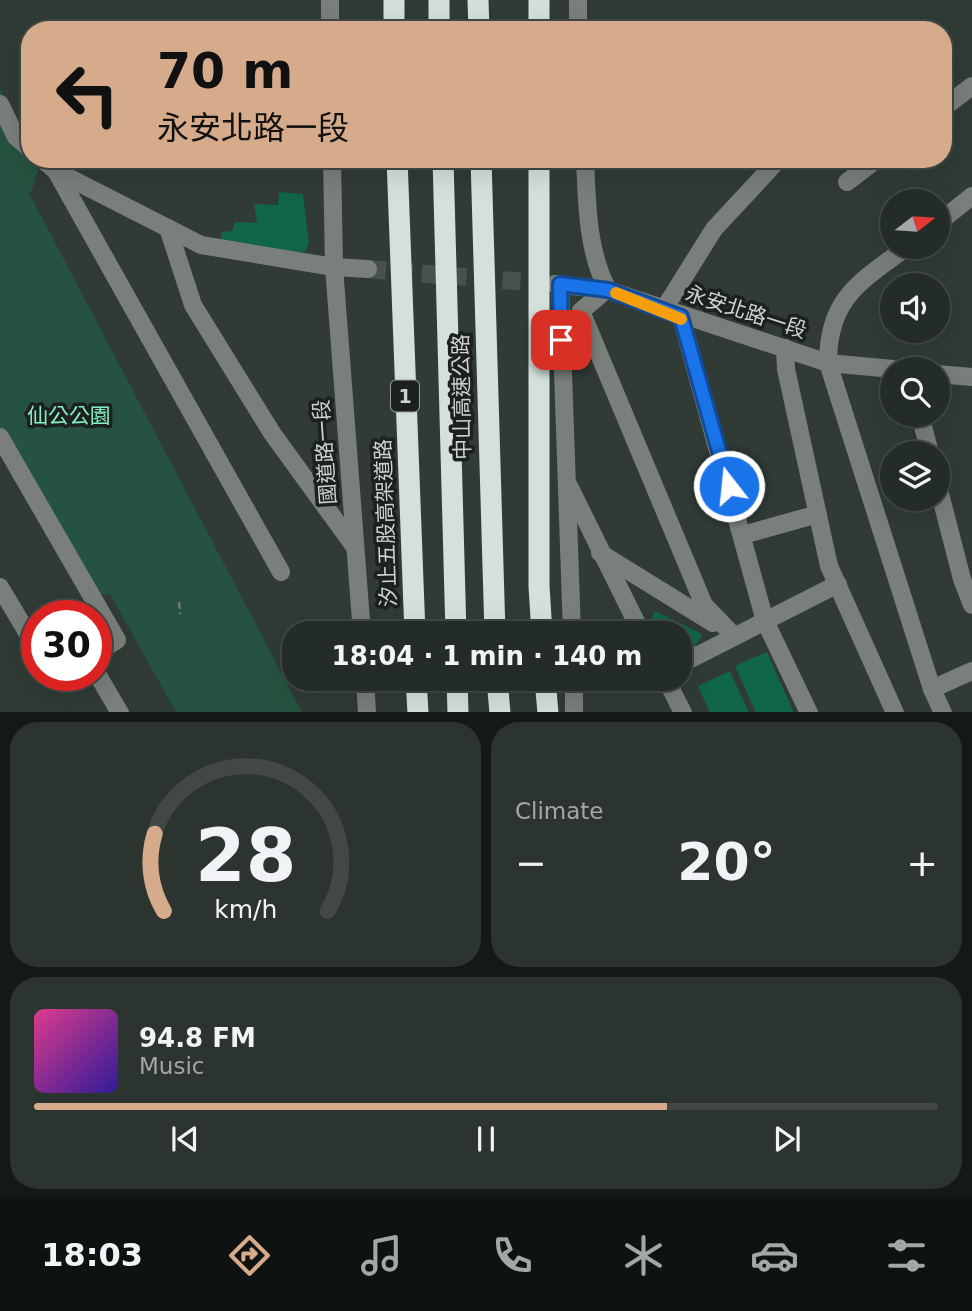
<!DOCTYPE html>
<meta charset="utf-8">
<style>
:root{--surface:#242c28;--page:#2c3430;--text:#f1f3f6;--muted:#a3a7a8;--line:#414845;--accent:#d6ab8b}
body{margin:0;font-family:"DejaVu Sans","Noto Sans TC",sans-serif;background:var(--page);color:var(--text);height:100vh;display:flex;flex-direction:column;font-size:26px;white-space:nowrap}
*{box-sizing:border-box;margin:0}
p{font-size:23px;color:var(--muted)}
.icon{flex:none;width:38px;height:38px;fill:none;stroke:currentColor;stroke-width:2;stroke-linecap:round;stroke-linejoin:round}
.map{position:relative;height:712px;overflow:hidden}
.sheet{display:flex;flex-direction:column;gap:10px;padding:10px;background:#141816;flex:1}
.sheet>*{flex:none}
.banner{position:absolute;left:21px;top:21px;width:931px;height:147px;border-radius:28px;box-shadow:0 7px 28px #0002,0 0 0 2px var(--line);background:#d6ab8b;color:#111;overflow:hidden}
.needle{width:46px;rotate:73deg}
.fabs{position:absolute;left:880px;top:189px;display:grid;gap:14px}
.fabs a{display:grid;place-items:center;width:70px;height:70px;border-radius:50%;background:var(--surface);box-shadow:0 7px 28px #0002,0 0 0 2px var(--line);font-size:35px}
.speed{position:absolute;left:21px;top:600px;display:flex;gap:14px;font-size:35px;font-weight:700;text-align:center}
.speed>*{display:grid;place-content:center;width:91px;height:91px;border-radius:50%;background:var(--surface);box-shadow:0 7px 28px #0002,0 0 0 2px var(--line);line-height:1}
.speed .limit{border:10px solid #d22;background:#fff;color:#111}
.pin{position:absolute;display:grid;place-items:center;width:60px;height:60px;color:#fff;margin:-30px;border-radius:14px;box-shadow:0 4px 10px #0006}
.me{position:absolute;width:77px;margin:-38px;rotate:344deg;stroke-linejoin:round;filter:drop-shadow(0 0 5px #0008)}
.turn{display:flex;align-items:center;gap:24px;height:147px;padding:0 21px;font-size:32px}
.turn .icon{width:91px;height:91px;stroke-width:2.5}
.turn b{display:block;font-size:49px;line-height:60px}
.big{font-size:52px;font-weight:700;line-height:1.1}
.sheet .widget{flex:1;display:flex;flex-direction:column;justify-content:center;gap:10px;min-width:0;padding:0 24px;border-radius:28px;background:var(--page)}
.sheet .dial{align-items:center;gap:0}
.dial svg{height:182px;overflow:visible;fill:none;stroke:var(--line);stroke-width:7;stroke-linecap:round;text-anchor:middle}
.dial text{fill:var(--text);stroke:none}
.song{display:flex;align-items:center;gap:21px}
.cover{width:84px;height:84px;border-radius:10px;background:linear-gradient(135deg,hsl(330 70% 55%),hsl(250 70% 35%))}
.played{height:7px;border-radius:4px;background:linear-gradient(90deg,var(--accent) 70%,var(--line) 70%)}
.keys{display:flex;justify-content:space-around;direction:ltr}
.heat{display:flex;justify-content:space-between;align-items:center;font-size:38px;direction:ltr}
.sheet .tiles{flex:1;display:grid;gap:10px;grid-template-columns:1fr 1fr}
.widget:last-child{grid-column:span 2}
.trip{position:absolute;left:282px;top:621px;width:410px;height:70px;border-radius:28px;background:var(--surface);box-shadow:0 7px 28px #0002,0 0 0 2px var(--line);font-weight:700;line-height:70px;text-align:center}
.menu{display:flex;height:112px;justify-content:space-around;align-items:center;background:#0e1210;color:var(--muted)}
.menu .icon{width:49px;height:49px}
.menu .on{color:var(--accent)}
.menu b{font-size:32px;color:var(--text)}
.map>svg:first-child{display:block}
</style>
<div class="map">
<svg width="972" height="713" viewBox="0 0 972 713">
<rect width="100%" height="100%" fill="#303b36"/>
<path fill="#265341" d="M0,88L38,171L30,195L302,712H176L110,594H93L0,431Z"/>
<g fill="#116549">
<path d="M279,192L303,194L309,243L305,252L221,250V232L232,231L235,222L257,223L254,204L278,205Z"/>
<path d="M655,611L702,634L690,658L679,652V634H644Z"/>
<path d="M767,652L794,713H756L735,666Z"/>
<path d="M730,671L749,713H710L698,686Z"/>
</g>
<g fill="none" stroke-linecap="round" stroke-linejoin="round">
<path stroke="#48524d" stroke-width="18" stroke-dasharray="18 9" stroke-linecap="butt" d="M368,269L550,284"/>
<path stroke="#6f7873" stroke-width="2.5" stroke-dasharray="7 3.5" stroke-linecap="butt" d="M179,602L180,614"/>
<g stroke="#7a7f7c" stroke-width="18">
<path d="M330,0V30"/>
<path d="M578,0V30"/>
<path d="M0,104L16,137L30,149"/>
<path d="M943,108L972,86"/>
<path d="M42,159L56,171L201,245L334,267L368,269"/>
<path d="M332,159L334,267L362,634"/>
<path d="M585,159C587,203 587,251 608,290L828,363L893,369"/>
<path d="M56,171L281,572"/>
<path d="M847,182L877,159"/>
<path d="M938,223L972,196"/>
<path d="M168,228L193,305L272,433L354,546"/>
<path d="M907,247C860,282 828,298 828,363L932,689L943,713"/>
<path d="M555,284L608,290"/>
<path d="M560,284L572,634"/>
<path d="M606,290L581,311L704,605L734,636"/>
<path d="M664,309L714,229L779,159"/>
<path d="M681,317L765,621L809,713"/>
<path d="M785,348L786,369L829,566L895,713"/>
<path d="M938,374L972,377"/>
<path d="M920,415L930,453"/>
<path d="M0,437L117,640L96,653"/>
<path d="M569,486L642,634"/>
<path d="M938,486L962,579L972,605"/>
<path d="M743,535L818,514"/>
<path d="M600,553L713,623"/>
<path d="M0,587L37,649"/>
<path d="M679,665L838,584"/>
<path d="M96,672L120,713"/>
<path d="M52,676H54"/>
<path d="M365,679L367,713"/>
<path d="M574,679V713"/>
<path d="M666,679L683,713"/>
<path d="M932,689L972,671"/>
</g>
<g stroke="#d4e1da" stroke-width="21">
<path d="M394,0V30"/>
<path d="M439,0V30"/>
<path d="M478,0L479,30"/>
<path d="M539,30V0"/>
<path d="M443,159L456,634"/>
<path d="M481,159L495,634"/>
<path d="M416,679L418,713"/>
<path d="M457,679L458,713"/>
<path d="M497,679L500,713"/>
<path d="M545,679L548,713"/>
</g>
<g stroke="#d4e1da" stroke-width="21">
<path d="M397,159L415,634"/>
<path d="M539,159V586L542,634"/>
</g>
</g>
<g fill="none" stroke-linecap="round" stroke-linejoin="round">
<g stroke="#114b97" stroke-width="18">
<path id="route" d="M561,340L560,284L608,290L681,317L729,486"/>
</g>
<use href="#route" stroke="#1a73e8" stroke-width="12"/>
<path stroke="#f59e0b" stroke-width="12" d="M616,293L681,319"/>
</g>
<g text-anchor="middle" stroke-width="7" stroke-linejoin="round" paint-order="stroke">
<rect fill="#1c201e" stroke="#989d9b" stroke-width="2" x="391" y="380.5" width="28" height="31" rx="5"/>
<g font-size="19" font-weight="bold" fill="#cdd3d0">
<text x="405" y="403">1</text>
</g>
<g font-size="21" fill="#cdd3d0" stroke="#1c201e">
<text transform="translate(746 312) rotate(18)" y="7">永安北路一段</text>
<text transform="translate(462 397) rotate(-91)" y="7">中山高速公路</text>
<text transform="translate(325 452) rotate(-94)" y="7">國道路一段</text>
<text transform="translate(386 523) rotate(-92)" y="7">汐止五股高架道路</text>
</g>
<g font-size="21" fill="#83eec2" stroke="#1c201e">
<text x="69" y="423">仙公公園</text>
</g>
</g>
</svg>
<div class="fabs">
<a><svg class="needle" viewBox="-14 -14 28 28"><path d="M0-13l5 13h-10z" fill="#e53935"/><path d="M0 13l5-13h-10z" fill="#a3a7a8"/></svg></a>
<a><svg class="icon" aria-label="sound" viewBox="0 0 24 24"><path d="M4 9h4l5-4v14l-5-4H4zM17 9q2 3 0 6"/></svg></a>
<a><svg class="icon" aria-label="search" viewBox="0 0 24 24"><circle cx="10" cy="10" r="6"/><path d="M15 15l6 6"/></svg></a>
<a><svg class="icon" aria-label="layers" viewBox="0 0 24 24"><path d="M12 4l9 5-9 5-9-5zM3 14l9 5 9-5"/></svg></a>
</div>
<div class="speed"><div class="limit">30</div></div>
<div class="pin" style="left:561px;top:340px;background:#d93025"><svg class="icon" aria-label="arrive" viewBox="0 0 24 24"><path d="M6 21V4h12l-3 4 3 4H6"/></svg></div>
<svg class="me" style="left:729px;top:486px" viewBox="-20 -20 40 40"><circle r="17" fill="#1a73e8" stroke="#fff" stroke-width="3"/><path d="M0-11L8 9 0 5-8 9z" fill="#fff"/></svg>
<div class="trip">18:04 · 1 min · 140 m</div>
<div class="banner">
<div class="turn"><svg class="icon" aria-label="left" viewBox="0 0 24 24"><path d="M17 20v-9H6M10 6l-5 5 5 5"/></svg><div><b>70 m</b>永安北路一段</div></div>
</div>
</div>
<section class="sheet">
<div class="tiles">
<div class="widget dial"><svg viewBox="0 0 100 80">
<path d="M14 69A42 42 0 1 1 86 69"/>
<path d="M14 69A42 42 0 0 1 10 35" stroke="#d6ab8b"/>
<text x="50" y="56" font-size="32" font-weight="700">28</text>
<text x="50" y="72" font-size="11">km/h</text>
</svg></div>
<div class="widget"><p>Climate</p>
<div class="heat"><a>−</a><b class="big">20°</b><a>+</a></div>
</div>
<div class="widget">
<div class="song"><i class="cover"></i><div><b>94.8 FM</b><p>Music</p></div></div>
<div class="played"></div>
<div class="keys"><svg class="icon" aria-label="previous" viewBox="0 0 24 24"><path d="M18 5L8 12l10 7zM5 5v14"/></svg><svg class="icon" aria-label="pause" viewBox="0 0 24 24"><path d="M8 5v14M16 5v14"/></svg><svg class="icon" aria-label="next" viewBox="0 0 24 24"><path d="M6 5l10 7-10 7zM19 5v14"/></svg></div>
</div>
</div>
</section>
<nav class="menu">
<b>18:03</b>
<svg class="icon on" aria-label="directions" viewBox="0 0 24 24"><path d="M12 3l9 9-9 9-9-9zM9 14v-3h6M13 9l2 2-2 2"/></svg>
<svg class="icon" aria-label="music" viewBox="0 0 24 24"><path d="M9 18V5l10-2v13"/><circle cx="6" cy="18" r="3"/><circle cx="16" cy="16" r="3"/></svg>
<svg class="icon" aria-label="phone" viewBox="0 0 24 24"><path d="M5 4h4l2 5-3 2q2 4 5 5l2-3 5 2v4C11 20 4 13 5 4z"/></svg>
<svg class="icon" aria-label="climate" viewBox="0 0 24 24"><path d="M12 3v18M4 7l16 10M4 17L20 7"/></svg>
<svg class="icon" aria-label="car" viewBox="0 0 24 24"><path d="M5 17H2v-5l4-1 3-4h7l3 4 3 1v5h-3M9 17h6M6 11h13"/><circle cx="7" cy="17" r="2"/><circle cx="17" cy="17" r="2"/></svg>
<svg class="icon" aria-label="filters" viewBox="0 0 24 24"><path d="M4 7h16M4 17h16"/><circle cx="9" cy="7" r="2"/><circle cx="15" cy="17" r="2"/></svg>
</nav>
